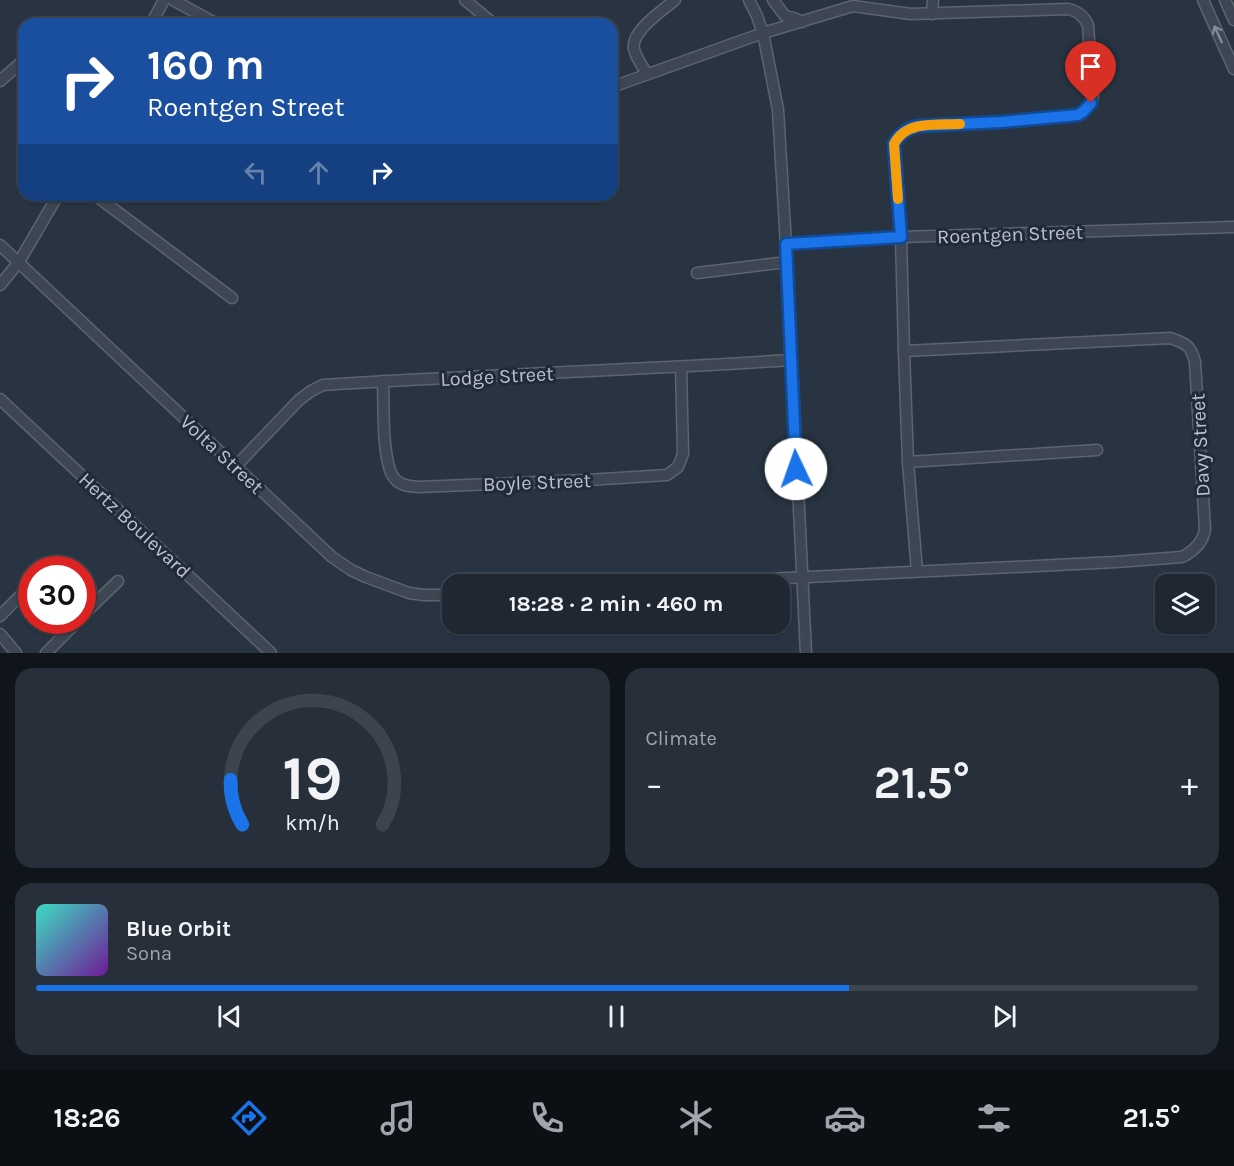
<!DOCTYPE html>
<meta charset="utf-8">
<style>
:root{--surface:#1e2732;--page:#262f3a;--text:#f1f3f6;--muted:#a1a5ac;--line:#3c444d;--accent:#1a73e8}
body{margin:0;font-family:Karla,sans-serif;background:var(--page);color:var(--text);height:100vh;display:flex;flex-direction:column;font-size:22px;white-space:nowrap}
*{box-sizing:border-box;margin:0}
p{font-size:20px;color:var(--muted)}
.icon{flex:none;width:33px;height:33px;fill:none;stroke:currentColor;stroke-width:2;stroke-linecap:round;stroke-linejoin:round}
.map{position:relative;height:653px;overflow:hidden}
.drawer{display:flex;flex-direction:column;gap:15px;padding:15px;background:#10151c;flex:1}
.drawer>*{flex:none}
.banner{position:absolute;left:18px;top:18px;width:600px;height:183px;border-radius:18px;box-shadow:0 2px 4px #0004,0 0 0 2px var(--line);background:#1a4fa0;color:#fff;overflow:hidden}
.controls{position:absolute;left:1155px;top:574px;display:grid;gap:12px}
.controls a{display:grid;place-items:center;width:60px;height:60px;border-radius:12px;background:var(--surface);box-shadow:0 2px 4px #0004,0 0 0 2px var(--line);font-size:30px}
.speed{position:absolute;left:18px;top:556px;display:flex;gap:12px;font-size:30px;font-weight:700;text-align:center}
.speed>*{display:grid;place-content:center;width:78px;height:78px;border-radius:50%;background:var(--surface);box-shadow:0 2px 4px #0004,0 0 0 2px var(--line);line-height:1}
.speed .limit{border:9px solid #d22;background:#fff;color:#111}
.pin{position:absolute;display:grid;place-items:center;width:51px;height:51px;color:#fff;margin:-62px -26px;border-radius:50% 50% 50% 0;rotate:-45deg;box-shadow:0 0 6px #0007}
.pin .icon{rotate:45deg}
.me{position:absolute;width:66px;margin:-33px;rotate:357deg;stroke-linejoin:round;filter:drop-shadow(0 0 4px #0008)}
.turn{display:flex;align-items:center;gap:21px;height:126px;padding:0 30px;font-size:27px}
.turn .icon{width:78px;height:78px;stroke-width:2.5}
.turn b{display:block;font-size:42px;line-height:51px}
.lanes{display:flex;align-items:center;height:57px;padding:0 30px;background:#0003;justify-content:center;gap:30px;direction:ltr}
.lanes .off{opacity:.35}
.big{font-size:45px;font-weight:700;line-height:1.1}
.drawer .card{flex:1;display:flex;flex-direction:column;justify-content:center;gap:9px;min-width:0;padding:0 21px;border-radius:18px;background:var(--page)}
.drawer .dial{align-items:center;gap:0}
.dial svg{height:156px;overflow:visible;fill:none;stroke:var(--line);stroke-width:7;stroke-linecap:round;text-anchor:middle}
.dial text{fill:var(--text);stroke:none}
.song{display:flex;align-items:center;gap:18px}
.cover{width:72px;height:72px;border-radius:9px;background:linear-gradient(135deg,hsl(170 70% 55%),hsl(280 70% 35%))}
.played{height:6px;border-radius:3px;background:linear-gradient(90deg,var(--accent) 70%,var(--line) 70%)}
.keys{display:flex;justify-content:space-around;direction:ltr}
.heat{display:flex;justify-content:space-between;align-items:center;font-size:33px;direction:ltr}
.drawer .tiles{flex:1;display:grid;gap:15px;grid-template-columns:1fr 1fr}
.card:last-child{grid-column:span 2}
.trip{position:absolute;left:442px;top:574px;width:348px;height:60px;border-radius:18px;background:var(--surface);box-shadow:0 2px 4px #0004,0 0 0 2px var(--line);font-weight:700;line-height:60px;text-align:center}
.menu{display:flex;height:96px;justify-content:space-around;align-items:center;background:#0c1014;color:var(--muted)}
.menu .icon{width:42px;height:42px}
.menu .current{color:var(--accent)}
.menu b{font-size:27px;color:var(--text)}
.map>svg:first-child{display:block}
</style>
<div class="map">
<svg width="1234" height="653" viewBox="0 0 1234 653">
<rect width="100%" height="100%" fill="#283442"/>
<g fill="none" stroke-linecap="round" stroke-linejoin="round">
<g stroke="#5b646f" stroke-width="13">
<g id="minor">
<path d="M173,0L217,24"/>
<path d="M465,0L494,24"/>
<path d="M749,0L757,16L763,33L778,110L787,262L806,653"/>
<path d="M773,0L785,16L794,18L802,22"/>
<path d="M1203,0L1234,69"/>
<path d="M1225,0L1234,20"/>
<path d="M932,14L933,0"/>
<path d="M151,24L164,0"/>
<path d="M647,74C643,67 636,58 634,49C630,32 663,10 675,0"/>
<path d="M0,81L24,60"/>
<path d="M612,87L763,33L853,6L911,14L1068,9C1078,11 1084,16 1088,25L1093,97C1090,106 1086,110 1078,115L1001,122L917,126C906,129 899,134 894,144L901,237L904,351L908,462L917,571"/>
<path d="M95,195L232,298"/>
<path d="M786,244L901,237L1234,227"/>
<path d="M0,245L332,557L351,570L366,577L409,593L424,595H453"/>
<path d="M697,273L787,262"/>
<path d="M0,285L19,262L58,195"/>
<path d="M383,381C384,407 382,446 390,470C391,474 394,478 397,481C404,487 412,486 419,487L587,480L667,475L678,467L683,454L681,367"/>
<path d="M0,399L271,653"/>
<path d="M908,462L1097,450"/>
<path d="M235,467L299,400L311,391L323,385C479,375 635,370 791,360"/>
<path d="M645,585L1116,562L1182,557C1194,551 1203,543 1205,529L1195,362C1191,345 1185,343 1170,338L904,351"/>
<path d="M0,616L29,587"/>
<path d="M82,616L118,581"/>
<path d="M0,634L16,653"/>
<path d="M46,653L78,621"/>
</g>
</g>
<use href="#minor" stroke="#3d4652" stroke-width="10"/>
</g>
<defs><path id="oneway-shaft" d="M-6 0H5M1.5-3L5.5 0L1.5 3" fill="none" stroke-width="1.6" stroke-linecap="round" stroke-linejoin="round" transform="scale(1.5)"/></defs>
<use stroke="#828a95" href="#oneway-shaft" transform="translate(1218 34) rotate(-115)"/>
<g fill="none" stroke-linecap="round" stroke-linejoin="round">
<g stroke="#114b97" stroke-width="15">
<path id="route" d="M796,469L786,244L901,237L894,144C899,134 906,129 917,126L1001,122L1078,115L1084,111L1091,103"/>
</g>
<use href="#route" stroke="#1a73e8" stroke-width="10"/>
<path stroke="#f59e0b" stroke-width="10" d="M898,199L894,144C906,120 938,125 960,124"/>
</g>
<g text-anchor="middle" stroke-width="6" stroke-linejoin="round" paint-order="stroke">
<g font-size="20" fill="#bac1cc" stroke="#212b37">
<text transform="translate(1010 234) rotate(-2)" y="7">Roentgen Street</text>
<text transform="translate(497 376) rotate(-3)" y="7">Lodge Street</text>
<text transform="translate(1200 445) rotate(-93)" y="7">Davy Street</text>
<text transform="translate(222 454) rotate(43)" y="7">Volta Street</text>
<text transform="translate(537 482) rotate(-2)" y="7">Boyle Street</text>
<text transform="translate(135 525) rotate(43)" y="7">Hertz Boulevard</text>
</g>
</g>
</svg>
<div class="controls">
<a><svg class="icon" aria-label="layers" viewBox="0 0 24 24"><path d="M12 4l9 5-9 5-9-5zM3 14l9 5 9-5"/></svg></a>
</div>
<div class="speed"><div class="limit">30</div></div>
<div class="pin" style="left:1091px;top:103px;background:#d93025"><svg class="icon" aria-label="arrive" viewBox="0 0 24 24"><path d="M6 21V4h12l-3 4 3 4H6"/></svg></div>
<svg class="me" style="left:796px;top:469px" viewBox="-20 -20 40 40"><circle r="19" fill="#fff"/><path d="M0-13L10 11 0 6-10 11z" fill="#1a73e8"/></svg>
<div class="trip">18:28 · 2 min · 460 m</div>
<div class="banner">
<div class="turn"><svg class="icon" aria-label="right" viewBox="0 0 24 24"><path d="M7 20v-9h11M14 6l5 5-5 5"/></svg><div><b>160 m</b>Roentgen Street</div></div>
<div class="lanes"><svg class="icon off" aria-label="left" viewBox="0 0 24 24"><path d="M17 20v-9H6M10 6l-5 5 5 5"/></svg><svg class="icon off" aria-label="ahead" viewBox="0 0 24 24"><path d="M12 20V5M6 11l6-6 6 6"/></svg><svg class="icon" aria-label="right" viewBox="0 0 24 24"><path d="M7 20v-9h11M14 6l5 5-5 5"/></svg></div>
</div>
</div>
<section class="drawer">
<div class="tiles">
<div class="card dial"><svg viewBox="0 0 100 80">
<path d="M14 69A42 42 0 1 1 86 69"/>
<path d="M14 69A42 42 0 0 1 8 46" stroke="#1a73e8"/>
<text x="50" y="56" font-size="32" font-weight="700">19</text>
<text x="50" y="72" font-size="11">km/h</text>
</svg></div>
<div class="card"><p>Climate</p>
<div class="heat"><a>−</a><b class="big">21.5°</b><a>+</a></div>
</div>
<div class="card">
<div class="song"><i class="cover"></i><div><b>Blue Orbit</b><p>Sona</p></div></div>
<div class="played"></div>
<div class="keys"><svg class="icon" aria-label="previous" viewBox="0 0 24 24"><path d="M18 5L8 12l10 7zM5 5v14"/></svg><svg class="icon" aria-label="pause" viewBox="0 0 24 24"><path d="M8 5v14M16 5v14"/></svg><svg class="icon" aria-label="next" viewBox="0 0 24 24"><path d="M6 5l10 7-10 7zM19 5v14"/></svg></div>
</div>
</div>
</section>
<nav class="menu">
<b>18:26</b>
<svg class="icon current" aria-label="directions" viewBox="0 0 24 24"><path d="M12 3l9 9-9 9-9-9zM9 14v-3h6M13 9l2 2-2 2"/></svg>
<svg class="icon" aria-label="music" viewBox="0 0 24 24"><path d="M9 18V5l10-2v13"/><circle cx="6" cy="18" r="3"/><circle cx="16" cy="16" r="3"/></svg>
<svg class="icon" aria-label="phone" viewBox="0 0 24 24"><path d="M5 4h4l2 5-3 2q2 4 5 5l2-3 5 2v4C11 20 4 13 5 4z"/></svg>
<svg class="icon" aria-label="climate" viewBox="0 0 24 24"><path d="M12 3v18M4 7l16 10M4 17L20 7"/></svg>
<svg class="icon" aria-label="car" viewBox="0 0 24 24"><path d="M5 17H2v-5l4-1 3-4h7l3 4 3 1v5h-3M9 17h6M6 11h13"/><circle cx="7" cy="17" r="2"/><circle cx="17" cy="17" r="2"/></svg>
<svg class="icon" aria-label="filters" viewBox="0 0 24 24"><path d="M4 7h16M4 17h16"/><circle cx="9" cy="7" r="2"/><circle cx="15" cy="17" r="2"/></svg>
<b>21.5°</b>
</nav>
